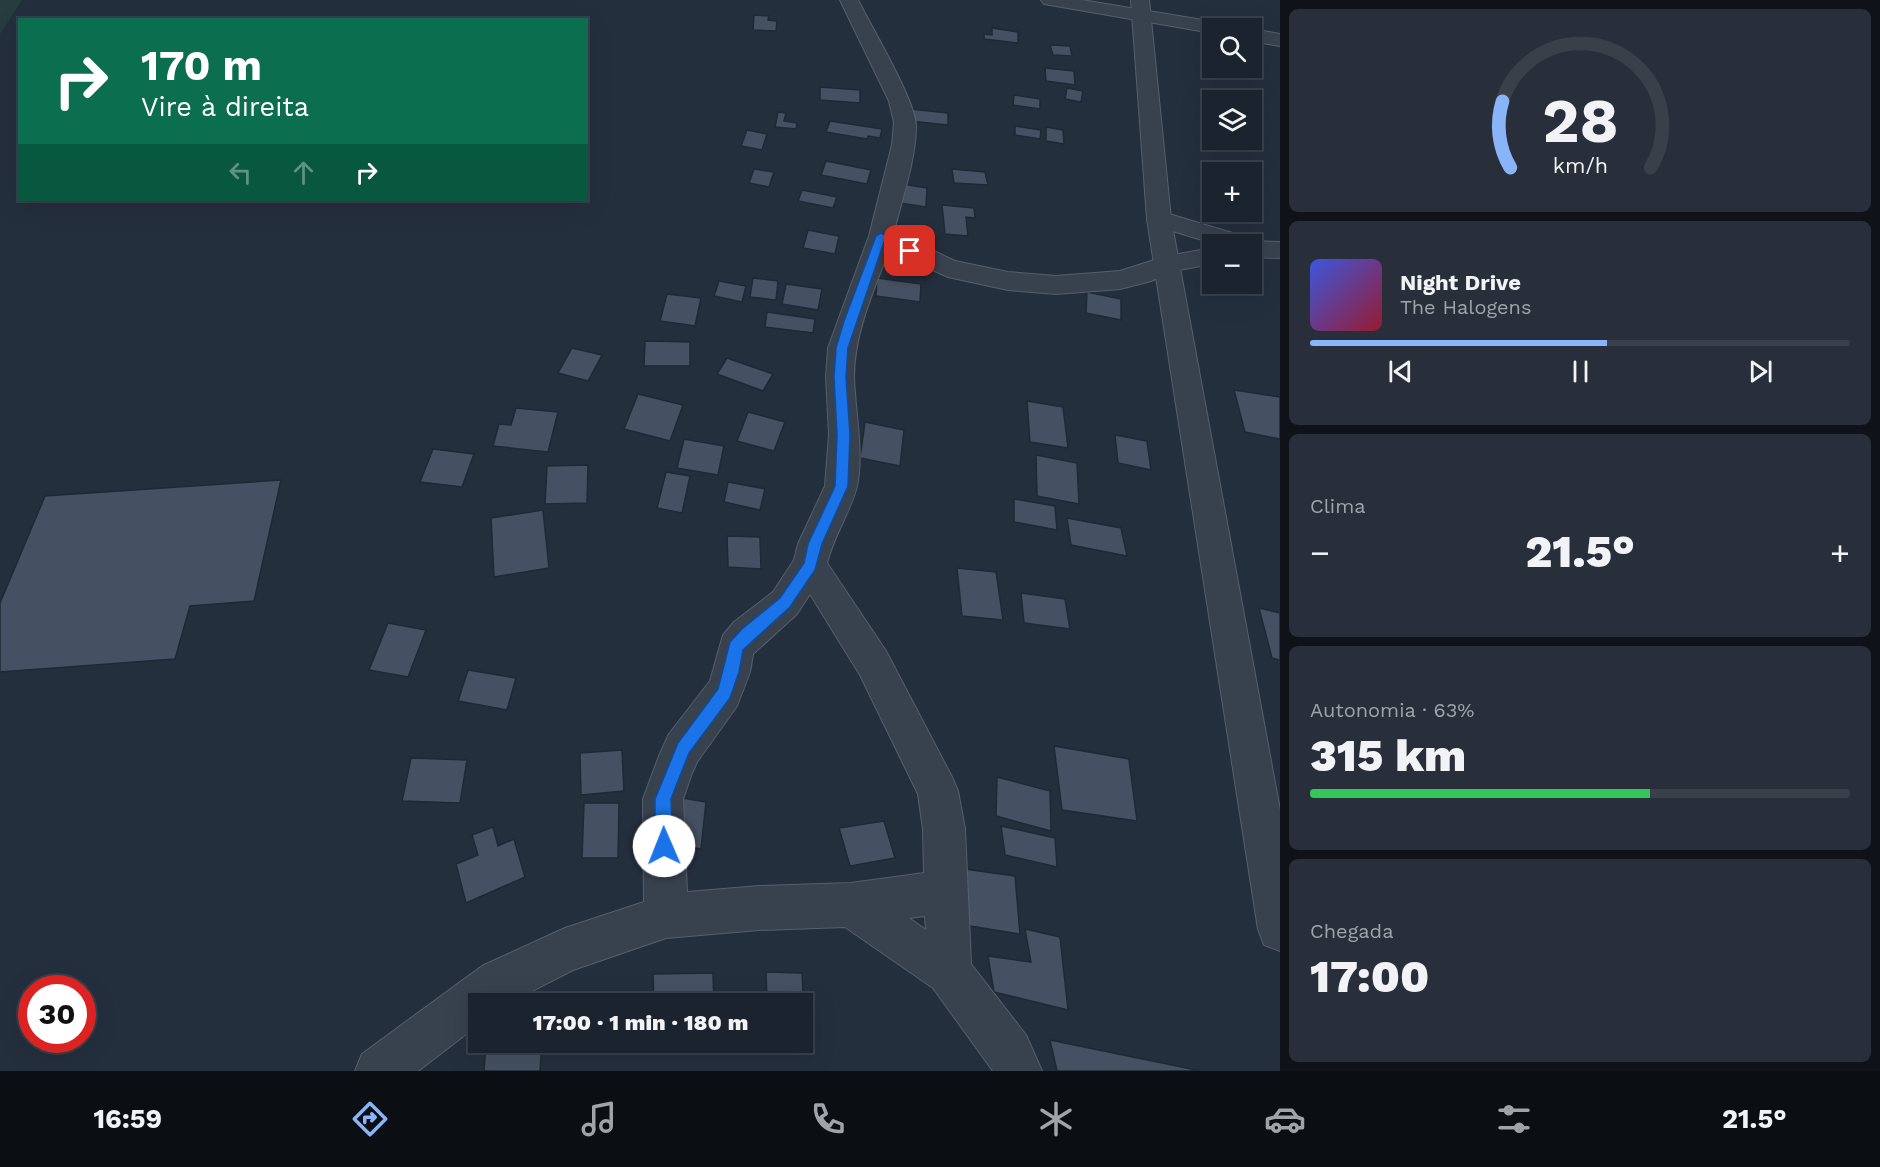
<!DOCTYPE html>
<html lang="pt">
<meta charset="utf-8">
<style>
:root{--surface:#1b232e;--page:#282f3a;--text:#f1f3f6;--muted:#a0a4aa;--line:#39404a;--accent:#8ab4f8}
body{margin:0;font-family:"Work Sans",sans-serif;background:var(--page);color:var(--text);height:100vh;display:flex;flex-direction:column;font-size:22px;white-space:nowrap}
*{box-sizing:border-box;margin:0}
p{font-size:20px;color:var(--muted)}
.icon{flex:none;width:33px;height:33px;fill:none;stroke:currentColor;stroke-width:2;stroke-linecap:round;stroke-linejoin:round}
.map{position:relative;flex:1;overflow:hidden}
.panel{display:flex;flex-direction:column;gap:9px;padding:9px;background:#0f1319;width:600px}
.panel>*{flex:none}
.hud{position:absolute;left:18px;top:18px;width:570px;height:183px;border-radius:0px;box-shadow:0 6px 24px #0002,0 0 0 2px var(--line);background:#0b6e4f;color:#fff;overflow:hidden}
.buttons{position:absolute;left:1202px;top:18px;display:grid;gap:12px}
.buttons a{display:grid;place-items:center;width:60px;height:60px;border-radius:0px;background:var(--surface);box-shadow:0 6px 24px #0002,0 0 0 2px var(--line);font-size:30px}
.speed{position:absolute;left:18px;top:975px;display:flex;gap:12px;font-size:30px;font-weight:700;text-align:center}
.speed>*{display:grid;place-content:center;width:78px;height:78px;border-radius:50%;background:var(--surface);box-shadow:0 6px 24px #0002,0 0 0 2px var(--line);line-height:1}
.speed .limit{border:9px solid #d22;background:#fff;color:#111}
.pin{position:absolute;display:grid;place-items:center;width:51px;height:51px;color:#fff;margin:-26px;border-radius:12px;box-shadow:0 3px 9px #0006}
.me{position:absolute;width:66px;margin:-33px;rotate:359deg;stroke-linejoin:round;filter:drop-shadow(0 0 4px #0008)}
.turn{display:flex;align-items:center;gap:21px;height:126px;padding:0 24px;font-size:27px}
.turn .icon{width:78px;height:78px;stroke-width:2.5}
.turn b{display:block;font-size:42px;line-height:51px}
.lanes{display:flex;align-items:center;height:57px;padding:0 24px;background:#0003;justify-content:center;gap:30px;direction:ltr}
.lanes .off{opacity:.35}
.big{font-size:45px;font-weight:800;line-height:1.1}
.panel .tile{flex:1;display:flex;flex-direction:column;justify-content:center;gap:9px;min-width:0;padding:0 21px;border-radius:9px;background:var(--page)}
.panel .dial{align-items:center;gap:0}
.dial svg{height:156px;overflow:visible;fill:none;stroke:var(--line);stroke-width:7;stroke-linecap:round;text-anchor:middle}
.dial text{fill:var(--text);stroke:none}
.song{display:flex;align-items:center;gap:18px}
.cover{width:72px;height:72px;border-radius:9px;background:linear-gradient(135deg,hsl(230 70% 55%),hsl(350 70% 35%))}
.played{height:6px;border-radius:3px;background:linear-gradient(90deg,var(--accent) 55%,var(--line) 55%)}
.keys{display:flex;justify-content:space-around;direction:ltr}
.heat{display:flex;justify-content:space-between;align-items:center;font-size:33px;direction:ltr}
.charge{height:9px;border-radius:4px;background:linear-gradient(90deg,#34c759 63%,var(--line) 0)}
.trip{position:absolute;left:468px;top:993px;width:345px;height:60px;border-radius:0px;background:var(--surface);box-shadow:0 6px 24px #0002,0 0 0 2px var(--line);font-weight:800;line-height:60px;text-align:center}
.tab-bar{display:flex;height:96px;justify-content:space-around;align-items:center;background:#0b0e12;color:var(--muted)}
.tab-bar .icon{width:42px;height:42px}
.tab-bar .on{color:var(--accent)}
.tab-bar b{font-size:27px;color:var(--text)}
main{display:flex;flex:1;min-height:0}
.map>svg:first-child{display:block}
</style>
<main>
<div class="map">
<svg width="1280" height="1071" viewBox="0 0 1280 1071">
<rect width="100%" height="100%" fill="#242f3e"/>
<path fill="#263c3f" d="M0,0H22L0,34Z"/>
<g fill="#455162" stroke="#1f2835" stroke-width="1.5">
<path d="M754,15L769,16L768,20L777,21L776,31L753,30Z"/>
<path d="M992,28L1018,32V43L984,39V34L992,35Z"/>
<path d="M1050,45L1070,46L1072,56L1053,55Z"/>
<path d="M1045,68L1074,71L1075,85L1046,81Z"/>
<path d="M820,87L860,90V103L820,100Z"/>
<path d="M1067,88L1083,91L1081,102L1065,99Z"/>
<path d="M1014,95L1040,99V109L1013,105Z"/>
<path d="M910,109L948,113V125L910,121Z"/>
<path d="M778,112L786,113L784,121L797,123L796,129L775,127Z"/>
<path d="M830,121L882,129L880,138L868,136L867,139L826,132Z"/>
<path d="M1015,126L1041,130L1040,139L1015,135Z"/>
<path d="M1046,127L1063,130L1064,144L1046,141Z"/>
<path d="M747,130L767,134L762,150L741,146Z"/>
<path d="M826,161L871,170L867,184L821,175Z"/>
<path d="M754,169L774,172L769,187L749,183Z"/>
<path d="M952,169L985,172L988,185L954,183Z"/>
<path d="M902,184L927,188L926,207L900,203Z"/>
<path d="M802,190L837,197L833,208L798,201Z"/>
<path d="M942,205L974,208L975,218L966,217L968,236L945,234Z"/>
<path d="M808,230L839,236L835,254L803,248Z"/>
<path d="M753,278L778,281L776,300L750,297Z"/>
<path d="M877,278L921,284L920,302L876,296Z"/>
<path d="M719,281L746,286L742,302L714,296Z"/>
<path d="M786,284L822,289L818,310L782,304Z"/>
<path d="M1087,292L1121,299V320L1086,313Z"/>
<path d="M667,294L701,298L695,326L660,321Z"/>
<path d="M767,312L815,319L813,333L765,327Z"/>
<path d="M645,341L690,342V366H644Z"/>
<path d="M572,348L602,355L588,381L558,373Z"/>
<path d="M727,358L773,374L763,391L717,374Z"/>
<path d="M1234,390L1280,397V439L1245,432Z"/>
<path d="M638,394L683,405L670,441L624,429Z"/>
<path d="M1027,401L1063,407L1068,448L1030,442Z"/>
<path d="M516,408L558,412L548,452L493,446L499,424L511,425Z"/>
<path d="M748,412L785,422L774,451L737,441Z"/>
<path d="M865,422L904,430L900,466L860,458Z"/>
<path d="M1115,435L1147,441L1151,470L1118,463Z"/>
<path d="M684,439L724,446L718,475L677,468Z"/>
<path d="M433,449L474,454L462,487L420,482Z"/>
<path d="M1036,455L1077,463L1079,504L1037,496Z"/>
<path d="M588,465L587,503L545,504L547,466Z"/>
<path d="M666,472L690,476L682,513L657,508Z"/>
<path d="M281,480L254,601L190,606L175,659L0,672V603L45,496Z"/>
<path d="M728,482L765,489L760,510L724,502Z"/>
<path d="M1014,499L1055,506L1057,530L1014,522Z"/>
<path d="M543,510L549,568L494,577L491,518Z"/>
<path d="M1067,518L1121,528L1127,556L1071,545Z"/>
<path d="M727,536L760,537L761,569L728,567Z"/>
<path d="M957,568L996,572L1003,620L962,616Z"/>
<path d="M1021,593L1065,599L1070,629L1024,623Z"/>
<path d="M1259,608L1280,613V660L1272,658Z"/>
<path d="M388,623L426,630L408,677L369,670Z"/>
<path d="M468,670L516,678L507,710L458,701Z"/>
<path d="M1054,746L1129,759L1137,821L1062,810Z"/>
<path d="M622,750L624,791L581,795L580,753Z"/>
<path d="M411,758L467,760L460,803L402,801Z"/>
<path d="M997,777L1050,791L1051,831L996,816Z"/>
<path d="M671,796L706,802L701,849L665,843Z"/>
<path d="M584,803H619L618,858H582Z"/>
<path d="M884,821L895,858L850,866L839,828Z"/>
<path d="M1001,826L1055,838L1057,867L1005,855Z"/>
<path d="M493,827L498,846L514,839L525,877L466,903L456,864L478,855L472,835Z"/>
<path d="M935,865L1015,876L1020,934L939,921Z"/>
<path d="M1025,929L1060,937L1068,1010L994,992L988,956L1031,962Z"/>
<path d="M766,972L802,973L805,1033H802V1004H767Z"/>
<path d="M713,973L714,1004H654L653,974Z"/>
<path d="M1050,1040L1201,1071H1057Z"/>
<path d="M486,1042H542L540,1071H484Z"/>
</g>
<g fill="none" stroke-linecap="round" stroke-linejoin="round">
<g stroke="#565f6c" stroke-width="2">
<g id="minor">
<path d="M840,0H858C871,26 915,100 916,125C916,160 902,198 894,232L955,261L1008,272L1056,276L1120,271L1167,256L1212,248V264L1173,271L1151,281L1120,289L1056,294L1008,290L948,277L889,250C874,290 854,333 854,377C855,410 864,454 857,486C851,511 834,535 827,563L886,651L952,777L958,791L965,829L971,964L1026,1035L1042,1071H993L933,988L845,927L759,930L666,938L573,970L507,1004H478V1025L418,1071H355L362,1054L482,966L565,928L644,902L643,799L659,756L669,734L710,681L723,635L734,622L773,592L794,560L798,544L825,486L829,435L826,377L828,348L869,236L892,145L894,122L889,101ZM810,594L860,675L918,794L923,829L924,873L851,883L759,886L687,892L683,799L692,773L697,762L737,706L750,672L753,654L797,614ZM925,916L926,930L909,918Z"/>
<path d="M1041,0H1082L1215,22L1222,24L1224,28H1212V33L1050,5L1044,4Z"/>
<path d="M1251,29L1280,34V46L1251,41Z"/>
<path d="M1159,211L1249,238L1251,241L1280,242V258L1251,257V244H1215L1150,224L1147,219L1150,214Z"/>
</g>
</g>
<g stroke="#565f6c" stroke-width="2">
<path id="tertiary" d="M1131,0H1149L1171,219L1280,810V951L1264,945L1258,929L1147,219Z"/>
</g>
<use href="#minor" fill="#38414e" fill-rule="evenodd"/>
<use href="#tertiary" fill="#38414e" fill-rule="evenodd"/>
</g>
<path fill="#1a73e8" stroke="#114b97" stroke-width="1.5" d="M881,233L916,251L910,254L907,253L884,242L848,348L846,377L850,435L848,486L822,544L815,570L790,607L743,650L739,672L730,698L689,753L671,799L673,846L670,852L664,855L658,852L655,846V799L678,743L718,689L730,642L742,629L780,598L804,563L808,544L835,486L837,435L834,377L836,348L844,321L876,236Z"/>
</svg>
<div class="buttons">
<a><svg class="icon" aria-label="search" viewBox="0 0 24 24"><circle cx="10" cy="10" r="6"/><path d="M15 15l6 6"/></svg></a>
<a><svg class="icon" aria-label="layers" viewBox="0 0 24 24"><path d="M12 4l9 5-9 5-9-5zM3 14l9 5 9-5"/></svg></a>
<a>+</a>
<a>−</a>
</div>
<div class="speed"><div class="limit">30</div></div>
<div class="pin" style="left:910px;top:251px;background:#d93025"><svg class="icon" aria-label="arrive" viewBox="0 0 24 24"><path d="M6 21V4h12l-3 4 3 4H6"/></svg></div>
<svg class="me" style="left:664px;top:846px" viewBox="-20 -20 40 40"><circle r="19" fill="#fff"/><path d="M0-13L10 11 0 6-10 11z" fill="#1a73e8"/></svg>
<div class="trip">17:00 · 1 min · 180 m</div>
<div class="hud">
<div class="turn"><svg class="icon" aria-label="right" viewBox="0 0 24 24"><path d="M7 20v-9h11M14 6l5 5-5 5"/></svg><div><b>170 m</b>Vire à direita</div></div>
<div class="lanes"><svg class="icon off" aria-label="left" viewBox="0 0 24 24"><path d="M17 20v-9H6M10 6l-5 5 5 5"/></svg><svg class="icon off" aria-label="ahead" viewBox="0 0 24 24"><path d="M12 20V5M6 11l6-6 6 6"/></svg><svg class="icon" aria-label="right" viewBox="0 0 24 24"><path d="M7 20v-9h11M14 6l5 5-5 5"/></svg></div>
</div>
</div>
<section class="panel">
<div class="tile dial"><svg viewBox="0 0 100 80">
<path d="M14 69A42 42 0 1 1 86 69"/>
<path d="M14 69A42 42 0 0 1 10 35" stroke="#8ab4f8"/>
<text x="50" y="56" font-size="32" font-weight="700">28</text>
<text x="50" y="72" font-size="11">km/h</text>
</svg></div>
<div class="tile">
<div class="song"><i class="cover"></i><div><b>Night Drive</b><p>The Halogens</p></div></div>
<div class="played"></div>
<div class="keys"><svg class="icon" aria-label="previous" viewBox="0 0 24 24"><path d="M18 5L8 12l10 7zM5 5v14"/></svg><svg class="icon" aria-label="pause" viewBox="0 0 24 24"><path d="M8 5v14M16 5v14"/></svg><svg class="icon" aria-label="next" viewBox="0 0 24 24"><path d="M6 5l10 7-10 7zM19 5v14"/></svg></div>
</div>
<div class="tile"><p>Clima</p>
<div class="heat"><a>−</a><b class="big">21.5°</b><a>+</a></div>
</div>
<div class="tile"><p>Autonomia · 63%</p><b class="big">315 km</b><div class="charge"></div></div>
<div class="tile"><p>Chegada</p><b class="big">17:00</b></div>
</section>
</main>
<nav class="tab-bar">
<b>16:59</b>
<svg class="icon on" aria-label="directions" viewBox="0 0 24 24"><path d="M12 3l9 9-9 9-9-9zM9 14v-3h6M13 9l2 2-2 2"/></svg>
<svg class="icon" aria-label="music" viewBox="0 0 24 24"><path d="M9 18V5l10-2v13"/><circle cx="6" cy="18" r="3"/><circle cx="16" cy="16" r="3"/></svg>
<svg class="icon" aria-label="phone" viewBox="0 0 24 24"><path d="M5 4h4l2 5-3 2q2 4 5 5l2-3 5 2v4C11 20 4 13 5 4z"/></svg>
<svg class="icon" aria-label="climate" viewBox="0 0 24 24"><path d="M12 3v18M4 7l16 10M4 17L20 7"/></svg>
<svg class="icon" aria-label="car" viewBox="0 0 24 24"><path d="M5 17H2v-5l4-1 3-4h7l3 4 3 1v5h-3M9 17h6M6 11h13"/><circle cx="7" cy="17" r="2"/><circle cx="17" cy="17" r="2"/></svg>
<svg class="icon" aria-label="filters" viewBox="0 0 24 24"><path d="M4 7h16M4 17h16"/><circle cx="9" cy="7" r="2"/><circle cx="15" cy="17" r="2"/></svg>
<b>21.5°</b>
</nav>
